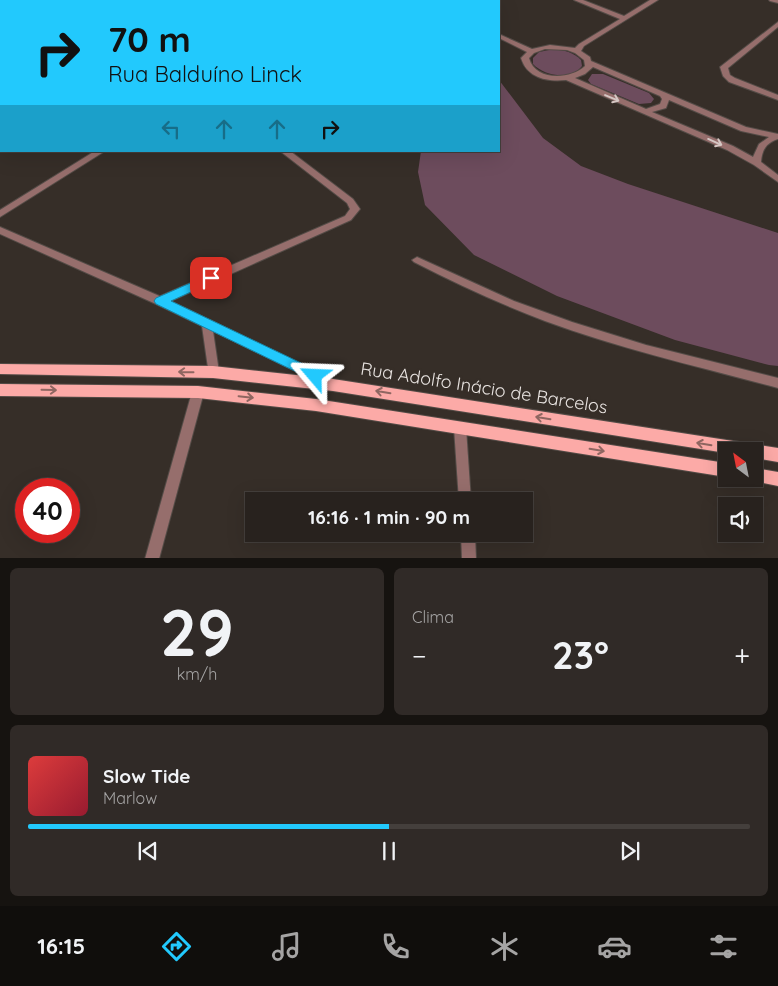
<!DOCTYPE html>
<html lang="pt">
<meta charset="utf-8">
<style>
:root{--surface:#28221e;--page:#302a27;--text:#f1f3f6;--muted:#a5a4a4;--line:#443f3c;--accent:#22c9fd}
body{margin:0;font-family:Quicksand,sans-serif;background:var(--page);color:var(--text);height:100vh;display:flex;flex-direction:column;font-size:19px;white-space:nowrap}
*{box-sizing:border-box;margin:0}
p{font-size:16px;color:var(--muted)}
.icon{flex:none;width:28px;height:28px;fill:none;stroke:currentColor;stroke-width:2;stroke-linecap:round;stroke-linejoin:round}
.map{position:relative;height:558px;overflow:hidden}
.sheet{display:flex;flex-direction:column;gap:10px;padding:10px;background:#161310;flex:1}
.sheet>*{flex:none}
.hud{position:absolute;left:0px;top:0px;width:500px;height:152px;box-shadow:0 5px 20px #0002,0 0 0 1px var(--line);background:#22c9fd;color:#111;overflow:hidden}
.needle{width:32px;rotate:328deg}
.fabs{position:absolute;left:718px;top:442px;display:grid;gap:10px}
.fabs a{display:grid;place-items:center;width:45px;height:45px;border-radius:0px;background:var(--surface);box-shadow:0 5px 20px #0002,0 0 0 1px var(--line);font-size:25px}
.speed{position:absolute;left:15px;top:478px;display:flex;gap:10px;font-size:25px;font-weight:700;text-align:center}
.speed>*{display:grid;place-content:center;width:65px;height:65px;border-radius:50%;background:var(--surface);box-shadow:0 5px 20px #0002,0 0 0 1px var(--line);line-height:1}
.speed .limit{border:8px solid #d22;background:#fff;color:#111}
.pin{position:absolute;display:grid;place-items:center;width:42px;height:42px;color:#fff;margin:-21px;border-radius:10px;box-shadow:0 2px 8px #0006}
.me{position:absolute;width:55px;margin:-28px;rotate:296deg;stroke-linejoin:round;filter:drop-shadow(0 0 4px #0008)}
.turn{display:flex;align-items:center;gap:18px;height:105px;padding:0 25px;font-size:22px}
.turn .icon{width:65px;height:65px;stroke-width:2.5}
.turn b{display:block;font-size:35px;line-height:42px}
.lanes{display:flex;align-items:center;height:48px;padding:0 25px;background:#0003;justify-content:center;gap:25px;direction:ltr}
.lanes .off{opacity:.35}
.big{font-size:38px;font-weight:700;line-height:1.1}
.sheet .tile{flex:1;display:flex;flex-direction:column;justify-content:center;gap:8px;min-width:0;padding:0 18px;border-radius:8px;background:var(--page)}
.sheet .dial{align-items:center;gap:0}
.dial b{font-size:65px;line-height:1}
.song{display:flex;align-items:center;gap:15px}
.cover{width:60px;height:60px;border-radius:8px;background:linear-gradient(135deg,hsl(0 70% 55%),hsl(350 70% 35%))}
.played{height:5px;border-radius:2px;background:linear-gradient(90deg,var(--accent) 50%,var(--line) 50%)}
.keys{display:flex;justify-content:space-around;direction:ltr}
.heat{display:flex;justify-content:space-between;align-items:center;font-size:28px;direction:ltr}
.sheet .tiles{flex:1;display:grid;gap:10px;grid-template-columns:1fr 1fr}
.tile:last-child{grid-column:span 2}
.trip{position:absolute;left:245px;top:492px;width:288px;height:50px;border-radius:0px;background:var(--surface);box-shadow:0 5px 20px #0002,0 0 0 1px var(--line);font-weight:700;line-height:50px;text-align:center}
.menu{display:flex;height:80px;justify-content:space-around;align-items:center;background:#100e0c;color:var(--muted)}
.menu .icon{width:35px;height:35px}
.menu .active{color:var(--accent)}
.menu b{font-size:22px;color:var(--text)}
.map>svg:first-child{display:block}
</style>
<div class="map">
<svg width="778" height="559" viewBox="0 0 778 559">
<rect width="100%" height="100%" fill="#362e28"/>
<g fill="#6d4c5d">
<path d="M549,50C561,49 572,51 581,60L582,66C571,81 544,76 533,64V58L539,52Z"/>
<path d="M592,74H603L649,93L654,99L651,103L639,104L591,84L588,80Z"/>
<path d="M499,80L543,138L581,166L628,184L778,233V366L769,365L675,340L557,296L474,255L425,205L418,172L421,151H499Z"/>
</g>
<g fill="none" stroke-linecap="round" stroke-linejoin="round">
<g stroke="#534b46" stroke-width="2">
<g id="minor">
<rect x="125" y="0" width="6" height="1"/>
<path d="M417,0H425V1H418Z"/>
<path d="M574,0H583L624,16L650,0H658L584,46L581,51L590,57L591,61L746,127L778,134V139C766,143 762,150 761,162L778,175V182L754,165L727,150L566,80C547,82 527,78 521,58L527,52L499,38V34L501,35L532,49L550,45L575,48L579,44L620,19ZM545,49L567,50L575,53L584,60L585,66C570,80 535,81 529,58L534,53ZM593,67L660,96L662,99L660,104L646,109L575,78L585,74ZM669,100L741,131L769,137L759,144L753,157L733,146L652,112L666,108Z"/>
<path d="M769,0H778V3L770,1Z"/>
<path d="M778,22V27L728,68L730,75L735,78L778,95V100L729,82L723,76L720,67Z"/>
<path d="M95,151H105L0,217V210Z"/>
<path d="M280,151H290L353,199L360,209L351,220L164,304H156L155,301L156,298L345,216L350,209L347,203Z"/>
<path d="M417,257L514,301L572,322L646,345L778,378V388C700,367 621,349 545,321C500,304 457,284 414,262L412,260Z"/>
<path d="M198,387L202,389L204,392L159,559H145L192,392L194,389Z"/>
<path d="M460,423L464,424L466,428L471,501H459L454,428L456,424Z"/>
<path d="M461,534H475L476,559H462Z"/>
</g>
</g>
<g stroke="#534b46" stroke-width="2">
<path id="tertiary" d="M0,227L164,298L334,380L336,383L334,386L330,388L326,386L213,331L219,372L217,375L213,376L209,375L202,326L156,304L0,234Z"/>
</g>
<g stroke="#534b46" stroke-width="2">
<g id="primary">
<path d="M0,364L213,366L333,379L778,448V462L754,458V451H726V453L333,391L213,378L0,374Z"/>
<path d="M0,384L198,386L316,399L726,463V477L316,411L198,398L0,396Z"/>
<path d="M754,468L778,472V486L748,480L754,479Z"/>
</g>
</g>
<use href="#minor" fill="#966e6c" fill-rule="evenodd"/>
<use href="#tertiary" fill="#966e6c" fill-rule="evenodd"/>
<use href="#primary" fill="#fcaaa7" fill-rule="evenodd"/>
</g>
<defs><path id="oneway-shaft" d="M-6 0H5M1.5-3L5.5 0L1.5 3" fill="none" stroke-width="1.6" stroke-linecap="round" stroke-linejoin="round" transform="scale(1.25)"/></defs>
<g stroke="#d5c7c4">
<use href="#oneway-shaft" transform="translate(612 98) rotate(23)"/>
<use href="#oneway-shaft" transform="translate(715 142) rotate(24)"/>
</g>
<g stroke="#8f6661">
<use href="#oneway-shaft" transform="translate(186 372) rotate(-179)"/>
<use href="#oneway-shaft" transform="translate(49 390) rotate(1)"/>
<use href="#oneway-shaft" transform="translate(383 392) rotate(-171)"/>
<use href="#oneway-shaft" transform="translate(246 397) rotate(6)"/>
<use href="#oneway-shaft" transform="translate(543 418) rotate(-171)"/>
<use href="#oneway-shaft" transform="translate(704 444) rotate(-171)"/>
<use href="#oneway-shaft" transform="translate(597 450) rotate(9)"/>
</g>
<path fill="#22c9fd" stroke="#1683a4" d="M211,274L217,278L215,281L171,301L320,372L322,376L320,379H311L156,304L154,301L156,298Z"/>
<g text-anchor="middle" stroke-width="5" stroke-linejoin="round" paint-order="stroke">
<g font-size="18" fill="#eae5e2" stroke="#362e28">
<text transform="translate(484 388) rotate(9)" y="6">Rua Adolfo Inácio de Barcelos</text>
</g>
</g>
</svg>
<div class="fabs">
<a><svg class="needle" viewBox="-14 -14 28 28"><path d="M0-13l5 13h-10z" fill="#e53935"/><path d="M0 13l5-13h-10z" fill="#a5a4a4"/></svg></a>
<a><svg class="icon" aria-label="sound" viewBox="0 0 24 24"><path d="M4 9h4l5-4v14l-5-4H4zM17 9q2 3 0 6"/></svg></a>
</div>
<div class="speed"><div class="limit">40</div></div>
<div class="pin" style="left:211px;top:278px;background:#d93025"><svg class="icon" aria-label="arrive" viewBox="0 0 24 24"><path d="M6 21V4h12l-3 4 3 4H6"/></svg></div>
<svg class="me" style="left:315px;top:376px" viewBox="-20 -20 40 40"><path d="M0-17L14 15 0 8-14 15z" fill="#22c9fd" stroke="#fff" stroke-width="4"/></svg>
<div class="trip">16:16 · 1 min · 90 m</div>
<div class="hud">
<div class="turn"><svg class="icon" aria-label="right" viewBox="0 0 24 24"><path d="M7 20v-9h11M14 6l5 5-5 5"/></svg><div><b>70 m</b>Rua Balduíno Linck</div></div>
<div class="lanes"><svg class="icon off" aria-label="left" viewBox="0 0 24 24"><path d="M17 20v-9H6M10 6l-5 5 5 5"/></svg><svg class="icon off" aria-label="ahead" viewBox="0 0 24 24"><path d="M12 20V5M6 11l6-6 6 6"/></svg><svg class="icon off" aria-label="ahead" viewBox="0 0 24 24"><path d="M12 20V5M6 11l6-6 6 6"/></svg><svg class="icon" aria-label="right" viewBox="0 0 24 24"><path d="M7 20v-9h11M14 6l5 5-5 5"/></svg></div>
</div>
</div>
<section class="sheet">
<div class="tiles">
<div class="tile dial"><b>29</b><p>km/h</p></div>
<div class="tile"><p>Clima</p>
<div class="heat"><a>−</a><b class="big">23°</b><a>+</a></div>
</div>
<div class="tile">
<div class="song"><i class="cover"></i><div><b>Slow Tide</b><p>Marlow</p></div></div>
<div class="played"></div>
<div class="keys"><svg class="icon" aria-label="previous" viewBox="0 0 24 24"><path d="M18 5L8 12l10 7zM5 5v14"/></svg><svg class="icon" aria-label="pause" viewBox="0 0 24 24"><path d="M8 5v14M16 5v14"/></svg><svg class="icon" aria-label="next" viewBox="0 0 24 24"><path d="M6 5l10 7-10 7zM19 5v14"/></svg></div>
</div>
</div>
</section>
<nav class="menu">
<b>16:15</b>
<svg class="icon active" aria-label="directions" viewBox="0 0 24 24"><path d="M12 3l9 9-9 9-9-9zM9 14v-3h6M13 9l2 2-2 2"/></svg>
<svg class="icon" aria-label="music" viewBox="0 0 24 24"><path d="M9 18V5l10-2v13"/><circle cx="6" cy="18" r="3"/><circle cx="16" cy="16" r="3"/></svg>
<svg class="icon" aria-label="phone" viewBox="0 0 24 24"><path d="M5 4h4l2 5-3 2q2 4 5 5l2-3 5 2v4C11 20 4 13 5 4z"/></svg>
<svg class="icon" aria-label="climate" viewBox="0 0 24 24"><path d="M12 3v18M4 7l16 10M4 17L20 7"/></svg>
<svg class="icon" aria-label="car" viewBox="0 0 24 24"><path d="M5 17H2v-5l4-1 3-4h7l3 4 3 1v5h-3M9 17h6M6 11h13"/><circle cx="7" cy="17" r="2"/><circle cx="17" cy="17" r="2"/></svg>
<svg class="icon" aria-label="filters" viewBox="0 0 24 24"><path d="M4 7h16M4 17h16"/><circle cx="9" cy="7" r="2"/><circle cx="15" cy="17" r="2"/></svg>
</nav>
